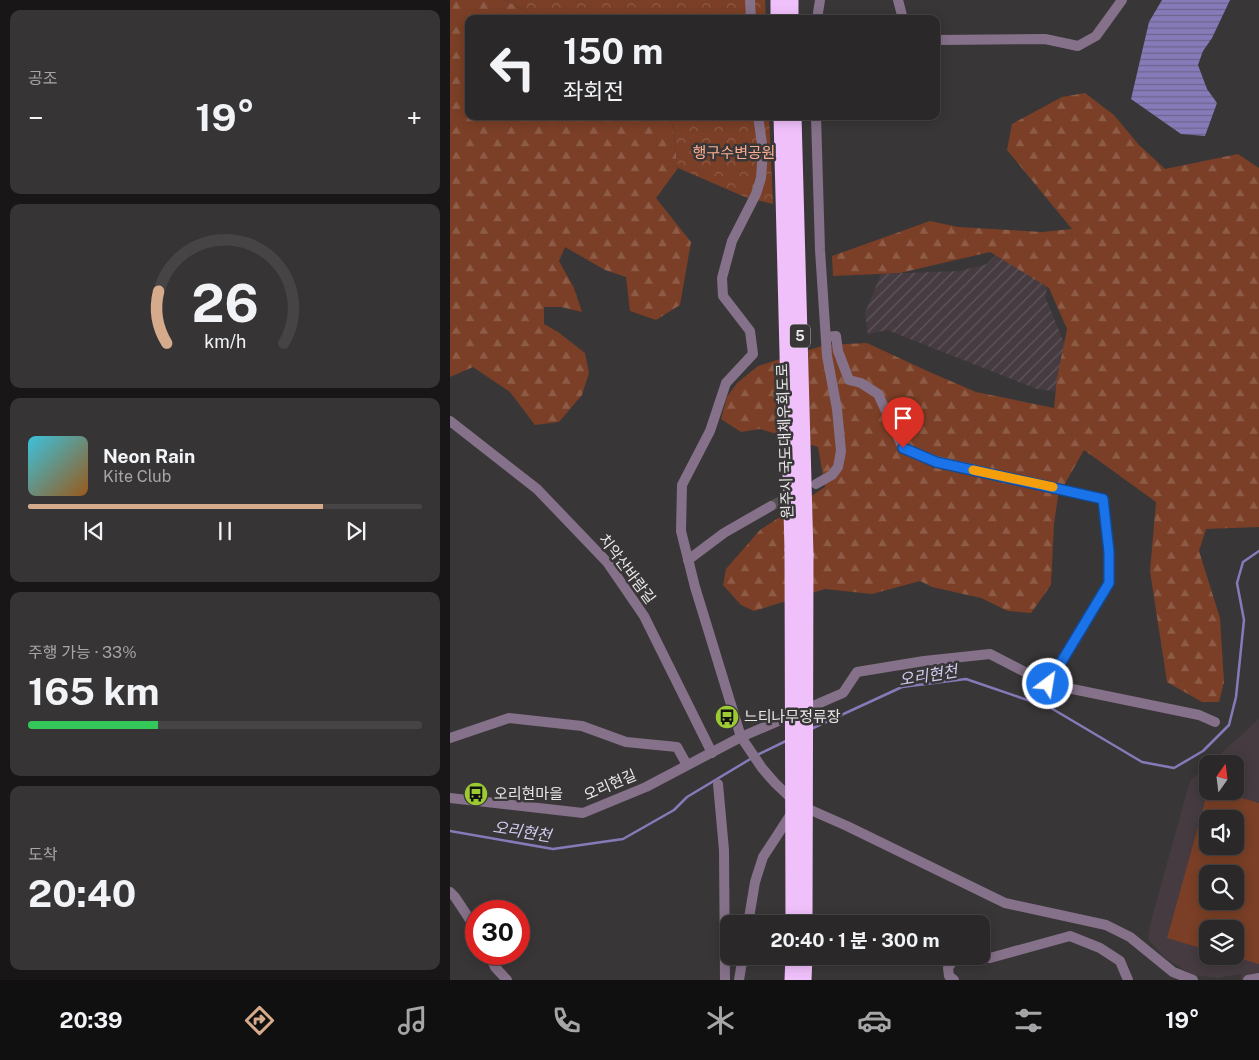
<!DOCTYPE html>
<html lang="ko">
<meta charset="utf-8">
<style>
:root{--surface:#2b2829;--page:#373435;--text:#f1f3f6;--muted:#a6a6a8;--line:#474446;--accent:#d6ab8b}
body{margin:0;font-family:"Public Sans","Noto Sans KR",sans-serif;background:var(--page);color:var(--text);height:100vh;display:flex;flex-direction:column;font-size:19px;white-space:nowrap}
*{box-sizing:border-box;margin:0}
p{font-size:16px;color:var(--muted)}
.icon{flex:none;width:28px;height:28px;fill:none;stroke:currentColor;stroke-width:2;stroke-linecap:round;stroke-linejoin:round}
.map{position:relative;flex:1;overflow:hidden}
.side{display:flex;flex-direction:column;gap:10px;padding:10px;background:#181617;width:450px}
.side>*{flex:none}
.hud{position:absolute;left:15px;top:15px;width:475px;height:105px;border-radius:10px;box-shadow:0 2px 12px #0003,0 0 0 1px var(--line);background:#2b2829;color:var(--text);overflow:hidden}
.needle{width:32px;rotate:14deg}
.fabs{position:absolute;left:749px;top:755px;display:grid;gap:10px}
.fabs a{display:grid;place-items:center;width:45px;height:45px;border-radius:10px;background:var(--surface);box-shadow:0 2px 12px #0003,0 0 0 1px var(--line);font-size:25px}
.speed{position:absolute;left:15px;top:900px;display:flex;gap:10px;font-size:25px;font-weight:700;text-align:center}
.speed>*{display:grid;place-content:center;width:65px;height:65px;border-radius:50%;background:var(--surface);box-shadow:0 2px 12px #0003,0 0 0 1px var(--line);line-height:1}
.speed .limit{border:8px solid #d22;background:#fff;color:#111}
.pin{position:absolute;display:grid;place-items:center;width:42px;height:42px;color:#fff;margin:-51px -21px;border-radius:50% 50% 50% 0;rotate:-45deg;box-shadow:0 0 5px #0007}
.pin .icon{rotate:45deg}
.me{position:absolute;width:55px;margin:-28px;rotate:31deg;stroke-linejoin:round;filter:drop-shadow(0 0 4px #0008)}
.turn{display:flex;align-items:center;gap:18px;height:105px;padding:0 15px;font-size:22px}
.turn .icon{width:65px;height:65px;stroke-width:2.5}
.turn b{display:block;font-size:35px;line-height:42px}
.big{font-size:38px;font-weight:700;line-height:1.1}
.side .widget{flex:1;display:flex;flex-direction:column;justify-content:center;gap:8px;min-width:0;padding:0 18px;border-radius:10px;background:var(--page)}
.side .dial{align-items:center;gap:0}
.dial svg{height:130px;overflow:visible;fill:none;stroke:var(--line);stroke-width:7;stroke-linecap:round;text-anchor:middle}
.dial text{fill:var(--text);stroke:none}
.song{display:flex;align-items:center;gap:15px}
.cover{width:60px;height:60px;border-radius:8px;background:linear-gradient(135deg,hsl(190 70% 55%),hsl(30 70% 35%))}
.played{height:5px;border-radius:2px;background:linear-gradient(90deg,var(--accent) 75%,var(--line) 75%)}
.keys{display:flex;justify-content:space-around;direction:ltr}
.heat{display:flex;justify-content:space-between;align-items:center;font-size:28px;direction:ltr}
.charge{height:8px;border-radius:4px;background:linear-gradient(90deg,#34c759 33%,var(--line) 0)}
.trip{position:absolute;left:270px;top:915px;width:270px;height:50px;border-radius:10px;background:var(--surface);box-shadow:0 2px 12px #0003,0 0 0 1px var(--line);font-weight:700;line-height:50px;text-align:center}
.tabs{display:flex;height:80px;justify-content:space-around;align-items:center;background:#111010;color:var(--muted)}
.tabs .icon{width:35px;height:35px}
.tabs .current{color:var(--accent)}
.tabs b{font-size:22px;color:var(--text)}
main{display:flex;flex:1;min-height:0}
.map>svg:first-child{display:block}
</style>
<main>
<section class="side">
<div class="widget"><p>공조</p>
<div class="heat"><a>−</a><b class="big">19°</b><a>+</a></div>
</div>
<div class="widget dial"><svg viewBox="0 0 100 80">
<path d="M14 69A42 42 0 1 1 86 69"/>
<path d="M14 69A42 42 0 0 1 9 37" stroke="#d6ab8b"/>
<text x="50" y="56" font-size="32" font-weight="700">26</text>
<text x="50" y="72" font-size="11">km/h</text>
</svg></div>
<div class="widget">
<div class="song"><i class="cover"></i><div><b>Neon Rain</b><p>Kite Club</p></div></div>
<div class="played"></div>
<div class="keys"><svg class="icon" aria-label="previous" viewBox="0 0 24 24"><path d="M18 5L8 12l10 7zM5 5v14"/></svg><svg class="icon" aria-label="pause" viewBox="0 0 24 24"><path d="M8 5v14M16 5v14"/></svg><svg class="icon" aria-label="next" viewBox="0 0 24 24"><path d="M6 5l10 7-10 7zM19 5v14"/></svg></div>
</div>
<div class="widget"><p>주행 가능 · 33%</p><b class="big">165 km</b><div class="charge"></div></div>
<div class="widget"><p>도착</p><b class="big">20:40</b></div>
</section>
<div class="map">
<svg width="809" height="980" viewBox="0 0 809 980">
<defs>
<pattern id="industrial-furrows" width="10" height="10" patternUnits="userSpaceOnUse" patternTransform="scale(1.25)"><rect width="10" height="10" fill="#453b40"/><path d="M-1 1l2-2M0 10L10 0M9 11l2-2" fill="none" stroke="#60575c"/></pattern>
<pattern id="forest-firs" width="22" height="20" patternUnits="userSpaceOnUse" patternTransform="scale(1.25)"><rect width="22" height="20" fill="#7a3f26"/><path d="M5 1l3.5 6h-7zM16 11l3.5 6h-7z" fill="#8d5b46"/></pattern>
<pattern id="park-crowns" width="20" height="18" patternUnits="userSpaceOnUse" patternTransform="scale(1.25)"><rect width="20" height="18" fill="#7a3f26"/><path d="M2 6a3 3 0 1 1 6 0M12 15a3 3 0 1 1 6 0" fill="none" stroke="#8d5b46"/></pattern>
<pattern id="water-rules" width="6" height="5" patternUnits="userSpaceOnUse" patternTransform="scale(1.25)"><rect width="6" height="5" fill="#867ab9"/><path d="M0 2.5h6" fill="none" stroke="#6c658b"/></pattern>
</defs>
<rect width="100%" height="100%" fill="#393637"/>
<path fill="#453b40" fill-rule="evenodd" d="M809,719V980H791V974L767,978L742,975L714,957L698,939L701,921L740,781L757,765L758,791H785V764H759ZM758,819H785V846H758ZM758,874H785V901H758ZM758,929H785V956H758Z"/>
<path fill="url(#industrial-furrows)" d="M555,245L599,278L595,297L623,364L613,392L587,389L437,330L418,334L415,313L431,274L509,271L537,264Z"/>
<g fill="url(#forest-firs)">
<path d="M0,0H54L71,8L83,19H19V116H221L228,168L206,198L241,242L230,305L206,320L180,311L176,277L155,270L115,247L109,261L124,288L132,312L111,307H94V324L108,332L135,353L139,373L132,395L109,422L85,425L60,392L23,367L0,377Z"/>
<path d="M635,93L664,115L688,144L715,169L788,154L809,168V527L756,529L749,551L770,618L774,682L769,702H752L717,682L700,571L706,502L634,450L608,496L604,524L601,585L581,613L558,611L531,598L482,587L470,581L422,594L375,589L304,611L291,605L273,585L276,569L310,530L375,487L368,447L310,429L291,432L271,419L277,397L287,383L308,366L375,345L417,343L475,370L526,392L604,408L607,378L617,329L599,288L540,252L450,273L383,276L382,256L480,221L508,227L592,232L622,229L557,150L562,124L612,97Z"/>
</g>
<g fill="url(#park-crowns)">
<path d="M54,0H315L316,19H83L71,8Z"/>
<path d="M221,116H319L323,204L295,197L228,168Z"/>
</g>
<path fill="#7a3f26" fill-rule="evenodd" d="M758,791H768L809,803V964L781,956H785V929H758L757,950L717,938ZM758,819H785V846H758ZM758,874H785V901H758Z"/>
<path fill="url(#water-rules)" d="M712,0H780L762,38L753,51L748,65L757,89L767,103L755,136L731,134L681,99L699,22Z"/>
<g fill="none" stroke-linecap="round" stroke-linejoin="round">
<g stroke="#867ab9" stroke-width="2.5">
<path d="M361,729L452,687L516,679L601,708L692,762L724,768L753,751L779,725L786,697L794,620L787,583L793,562L809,551"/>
<path d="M307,755L338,740"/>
<path d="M0,831L103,849L173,839L224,810L237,797L302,758"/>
</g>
<path stroke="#545152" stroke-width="10" stroke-dasharray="10 5" stroke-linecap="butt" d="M321,506L345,494"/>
<g stroke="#857189" stroke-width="10">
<path d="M300,0L301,19"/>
<path d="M448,0L453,19"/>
<path d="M367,19L370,0"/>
<path d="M486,40L595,39L628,46L646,36L672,0"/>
<path d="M308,116L313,151L311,178L306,194L282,241L272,278L273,296L300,331L303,354L276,383L260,431L232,485L231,531L245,587L291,737L312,768L325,783L347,804L397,826L555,903L656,925L680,937L723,972L743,980"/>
<path d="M376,337L386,336L388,351L399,380L411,383L428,394L453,448L486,461L653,499L659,552V583L598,684"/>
<path d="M0,421L87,489L157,562L194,616L262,753"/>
<path d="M366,484L382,475L388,467L391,451L387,409L377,356L370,250L366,116"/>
<path d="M238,560L274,533L321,506"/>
<path d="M0,738L59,718L132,726L176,742L227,747L237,765"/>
<path d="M268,784L274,850L275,980"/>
<path d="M0,798L133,813L196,787L291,737L393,693L407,672L474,661L540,654L598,684L749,715L765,722"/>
<path d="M0,892L5,897L26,929"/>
<path d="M298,924L305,882L313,857L343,811"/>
<path d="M39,954L45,967L57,980"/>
<path d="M509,956L540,958L620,936L650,948L670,961L678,980"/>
<path d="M289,980L293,956"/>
<path d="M504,980L499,976L498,968L506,956"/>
<path d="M798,980L809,978"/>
</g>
<g stroke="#f0c0fb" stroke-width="15">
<path d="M328,0V19"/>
<path d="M341,0V19"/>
<path d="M331,116L342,550"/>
<path d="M344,116L356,555"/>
<path d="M342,980L343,956"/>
<path d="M354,980L355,956"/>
</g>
<g stroke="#f0c0fb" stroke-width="15">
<path d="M342,550L343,924"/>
<path d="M355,924L356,555"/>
</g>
</g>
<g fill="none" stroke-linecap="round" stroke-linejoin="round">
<g stroke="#114b97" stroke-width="12">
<path id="route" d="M453,448L486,462L653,499L659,552V583L598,684"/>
</g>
<use href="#route" stroke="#1a73e8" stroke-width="9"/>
<path stroke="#f59e0b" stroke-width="9" d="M523,470L603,487"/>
</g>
<defs>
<g id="bus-disc" transform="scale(1.25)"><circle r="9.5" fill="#9cca32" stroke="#393637"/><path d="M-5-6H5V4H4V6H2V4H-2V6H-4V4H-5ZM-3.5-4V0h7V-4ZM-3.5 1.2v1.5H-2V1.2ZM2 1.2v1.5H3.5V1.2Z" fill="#111"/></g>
</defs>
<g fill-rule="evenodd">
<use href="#bus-disc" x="277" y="717"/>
<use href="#bus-disc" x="26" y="794"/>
</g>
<g text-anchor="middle" stroke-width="5" stroke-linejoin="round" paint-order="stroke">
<rect fill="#393637" stroke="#b5b3b4" stroke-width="1" x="340" y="324.5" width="20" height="23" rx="4"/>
<g font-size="14" font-weight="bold" fill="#eae8e9">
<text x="350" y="341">5</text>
</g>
<g font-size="15" fill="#fbae8f" stroke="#393637">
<text x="284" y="158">행구수변공원</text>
</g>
<g font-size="15" fill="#eae8e9" stroke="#393637">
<text transform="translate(335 441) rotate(-92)" y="5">원주시 국도대체우회도로</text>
<text transform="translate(177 569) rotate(53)" y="5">치악산바람길</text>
<text transform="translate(160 785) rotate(-23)" y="5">오리현길</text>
</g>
<g font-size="15" fill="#eae8e9" stroke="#393637" text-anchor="start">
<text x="294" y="722">느티나무정류장</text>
<text x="44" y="799">오리현마을</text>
</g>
<g font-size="16" font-style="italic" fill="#d2ccf0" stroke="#393637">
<text transform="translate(478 675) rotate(-9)" y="6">오리현천</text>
<text transform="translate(72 831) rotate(9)" y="6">오리현천</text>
</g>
</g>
</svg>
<div class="fabs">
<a><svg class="needle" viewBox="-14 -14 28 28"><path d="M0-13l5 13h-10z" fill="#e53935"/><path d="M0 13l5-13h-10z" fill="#a6a6a8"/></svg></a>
<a><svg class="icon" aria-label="sound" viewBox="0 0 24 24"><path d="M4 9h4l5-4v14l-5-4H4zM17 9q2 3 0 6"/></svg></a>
<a><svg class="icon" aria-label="search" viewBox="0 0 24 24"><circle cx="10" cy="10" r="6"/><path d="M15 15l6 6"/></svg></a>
<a><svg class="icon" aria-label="layers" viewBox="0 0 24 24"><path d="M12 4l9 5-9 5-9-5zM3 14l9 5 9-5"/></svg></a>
</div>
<div class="speed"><div class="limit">30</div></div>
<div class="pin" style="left:453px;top:448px;background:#d93025"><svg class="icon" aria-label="arrive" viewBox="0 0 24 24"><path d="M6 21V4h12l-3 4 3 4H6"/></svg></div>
<svg class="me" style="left:598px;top:684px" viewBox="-20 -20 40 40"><circle r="17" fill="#1a73e8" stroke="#fff" stroke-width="3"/><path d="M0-11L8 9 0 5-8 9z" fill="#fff"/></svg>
<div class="trip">20:40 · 1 분 · 300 m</div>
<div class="hud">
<div class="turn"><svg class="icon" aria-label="left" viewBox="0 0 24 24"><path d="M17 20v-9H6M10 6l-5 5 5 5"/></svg><div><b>150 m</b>좌회전</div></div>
</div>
</div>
</main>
<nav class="tabs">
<b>20:39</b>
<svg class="icon current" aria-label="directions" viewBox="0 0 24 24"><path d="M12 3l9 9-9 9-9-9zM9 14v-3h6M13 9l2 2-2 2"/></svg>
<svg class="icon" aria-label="music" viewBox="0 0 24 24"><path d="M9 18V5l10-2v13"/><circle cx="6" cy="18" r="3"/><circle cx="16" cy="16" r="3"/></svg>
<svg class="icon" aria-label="phone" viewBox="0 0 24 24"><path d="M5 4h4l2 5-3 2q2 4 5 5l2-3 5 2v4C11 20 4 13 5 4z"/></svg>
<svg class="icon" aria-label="climate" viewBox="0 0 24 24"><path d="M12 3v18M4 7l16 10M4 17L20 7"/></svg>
<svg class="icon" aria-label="car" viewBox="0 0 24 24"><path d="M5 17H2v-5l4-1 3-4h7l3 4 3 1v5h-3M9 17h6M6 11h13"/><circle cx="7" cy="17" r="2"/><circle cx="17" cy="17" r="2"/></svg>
<svg class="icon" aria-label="filters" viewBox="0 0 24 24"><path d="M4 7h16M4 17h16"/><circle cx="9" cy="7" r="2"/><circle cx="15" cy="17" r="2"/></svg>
<b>19°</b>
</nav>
